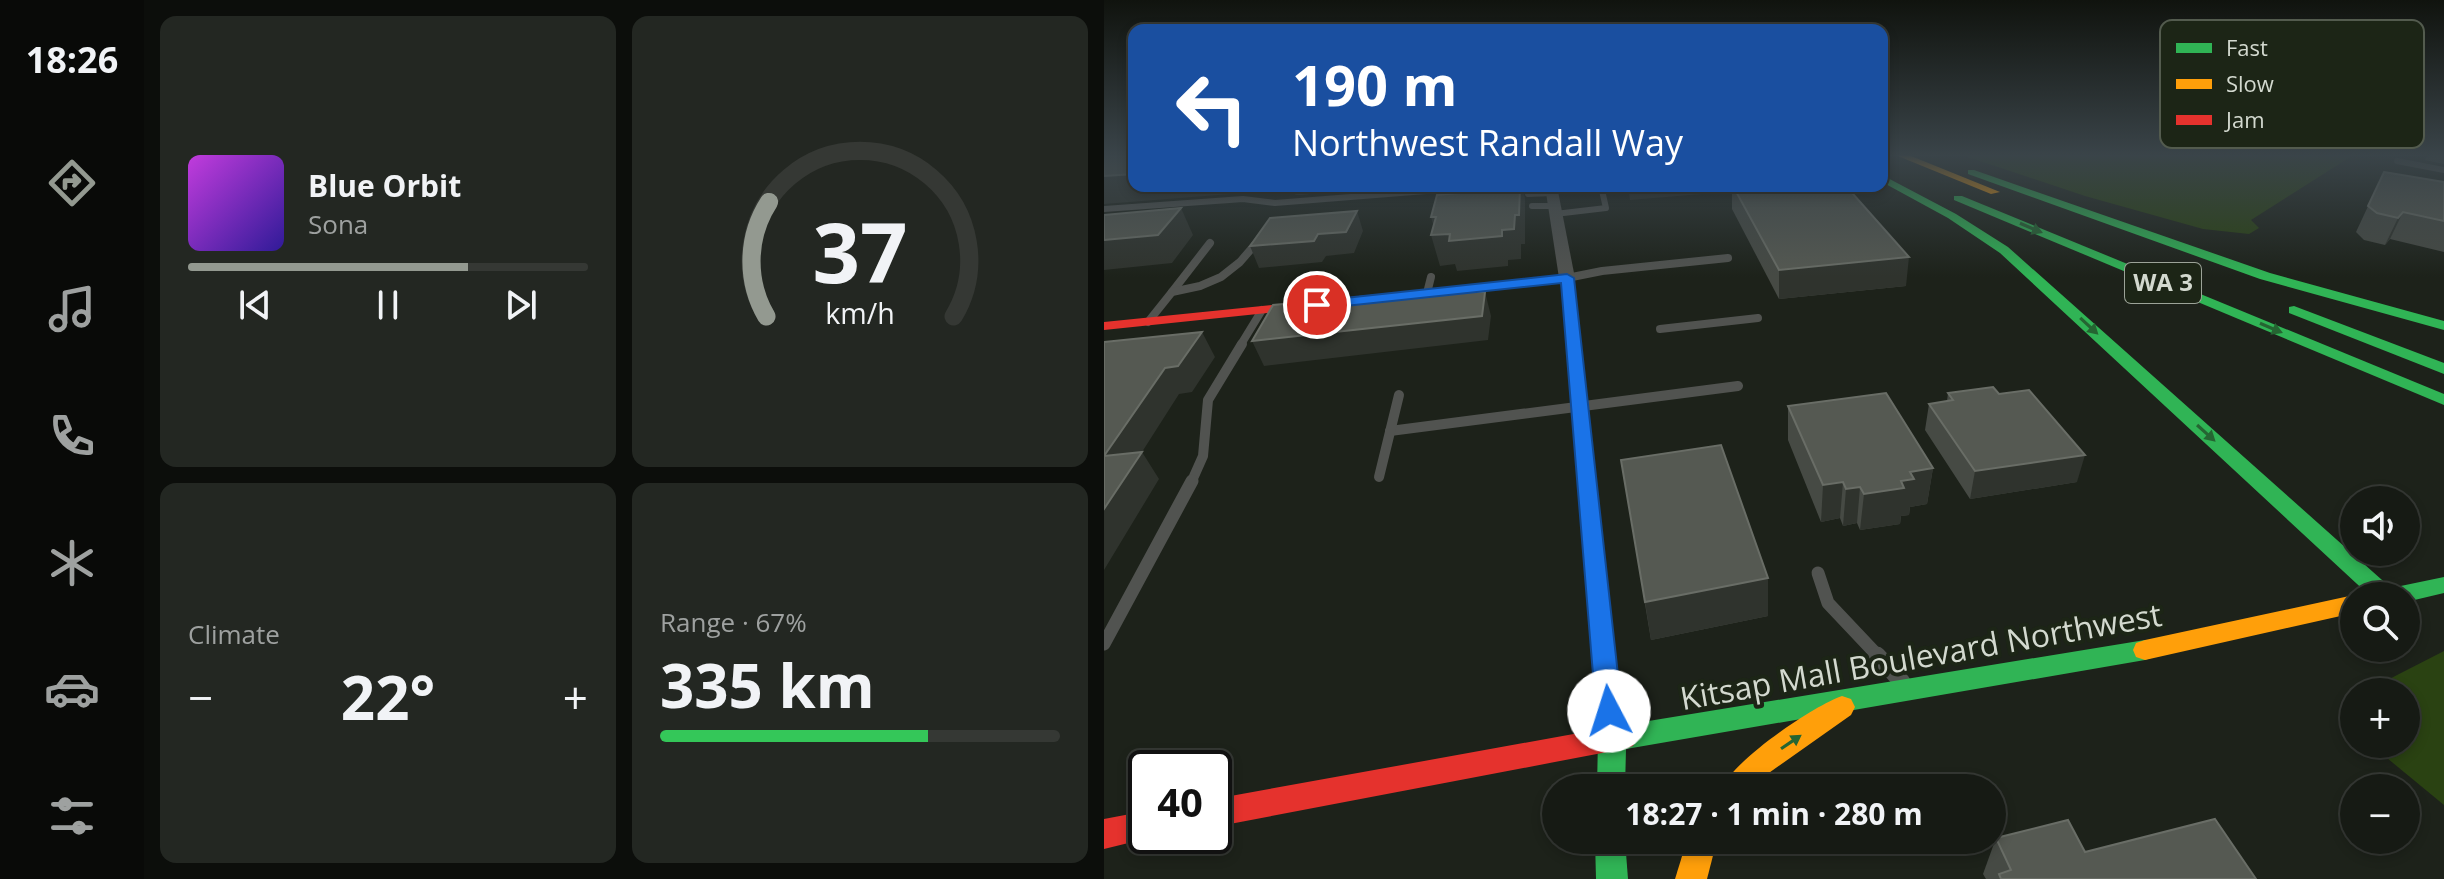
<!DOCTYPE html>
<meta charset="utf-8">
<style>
:root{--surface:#161a14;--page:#232722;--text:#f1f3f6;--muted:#9ea1a0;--line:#353834;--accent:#939990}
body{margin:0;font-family:"Open Sans",sans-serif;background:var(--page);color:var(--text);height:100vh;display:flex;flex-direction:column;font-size:30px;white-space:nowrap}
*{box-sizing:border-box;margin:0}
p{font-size:26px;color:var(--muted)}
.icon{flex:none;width:44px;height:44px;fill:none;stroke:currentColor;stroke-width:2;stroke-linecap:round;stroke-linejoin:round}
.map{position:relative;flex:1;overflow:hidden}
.sheet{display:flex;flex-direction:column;gap:16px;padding:16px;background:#0c0e0b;width:960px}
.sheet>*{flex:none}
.guide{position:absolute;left:24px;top:24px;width:760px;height:168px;border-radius:16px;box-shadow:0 4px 12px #0003,0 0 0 2px var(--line);background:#1a4fa0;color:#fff;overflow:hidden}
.buttons{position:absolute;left:1236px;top:486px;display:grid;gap:16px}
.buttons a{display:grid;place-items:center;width:80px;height:80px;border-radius:50%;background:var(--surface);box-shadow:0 4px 12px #0003,0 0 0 2px var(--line);font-size:40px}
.speed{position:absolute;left:24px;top:750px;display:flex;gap:16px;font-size:40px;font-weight:700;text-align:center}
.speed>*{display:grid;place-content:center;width:104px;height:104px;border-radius:50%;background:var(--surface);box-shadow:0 4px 12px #0003,0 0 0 2px var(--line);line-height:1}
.speed .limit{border:4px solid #111;border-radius:12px;background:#fff;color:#111}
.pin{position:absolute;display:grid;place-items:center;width:68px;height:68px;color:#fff;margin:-34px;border:4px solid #fff;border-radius:50%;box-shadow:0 2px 8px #0007}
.me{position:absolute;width:88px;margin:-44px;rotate:355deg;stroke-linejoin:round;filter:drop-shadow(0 0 6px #0008)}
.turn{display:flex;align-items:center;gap:28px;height:168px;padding:0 32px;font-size:36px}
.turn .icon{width:104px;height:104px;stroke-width:2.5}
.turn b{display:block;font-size:56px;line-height:68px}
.big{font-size:60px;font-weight:700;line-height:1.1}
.sheet .card{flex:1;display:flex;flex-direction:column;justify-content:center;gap:12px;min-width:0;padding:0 28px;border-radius:16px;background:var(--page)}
.sheet .dial{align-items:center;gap:0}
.dial svg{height:208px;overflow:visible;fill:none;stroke:var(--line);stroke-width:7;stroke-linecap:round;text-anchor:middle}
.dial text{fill:var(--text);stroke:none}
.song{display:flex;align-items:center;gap:24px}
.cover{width:96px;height:96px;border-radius:12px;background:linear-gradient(135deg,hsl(290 70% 55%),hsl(250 70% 35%))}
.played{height:8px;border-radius:4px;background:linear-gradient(90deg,var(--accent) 70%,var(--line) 70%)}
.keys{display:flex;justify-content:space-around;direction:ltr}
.heat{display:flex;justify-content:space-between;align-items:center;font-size:44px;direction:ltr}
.charge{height:12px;border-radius:6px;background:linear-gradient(90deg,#34c759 67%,var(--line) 0)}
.sheet .tiles{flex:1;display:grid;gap:16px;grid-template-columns:repeat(2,1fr)}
.trip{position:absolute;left:438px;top:774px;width:464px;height:80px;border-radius:40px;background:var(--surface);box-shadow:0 4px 12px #0003,0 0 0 2px var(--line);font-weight:700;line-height:80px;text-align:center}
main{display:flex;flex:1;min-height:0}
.tab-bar{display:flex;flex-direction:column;width:144px;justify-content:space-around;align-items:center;background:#090a08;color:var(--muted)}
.tab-bar .icon{width:56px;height:56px}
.tab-bar .on{color:var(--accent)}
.tab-bar b{font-size:36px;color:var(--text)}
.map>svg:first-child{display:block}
</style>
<main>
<nav class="tab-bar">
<b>18:26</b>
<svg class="icon on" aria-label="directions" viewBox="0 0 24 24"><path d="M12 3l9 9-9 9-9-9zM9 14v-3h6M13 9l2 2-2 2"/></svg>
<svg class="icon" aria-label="music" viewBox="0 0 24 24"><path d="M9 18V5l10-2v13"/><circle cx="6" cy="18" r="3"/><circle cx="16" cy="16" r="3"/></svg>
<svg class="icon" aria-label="phone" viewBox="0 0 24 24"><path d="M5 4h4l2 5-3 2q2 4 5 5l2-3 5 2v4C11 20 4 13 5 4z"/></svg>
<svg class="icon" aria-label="climate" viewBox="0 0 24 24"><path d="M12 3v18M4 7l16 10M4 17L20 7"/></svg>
<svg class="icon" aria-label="car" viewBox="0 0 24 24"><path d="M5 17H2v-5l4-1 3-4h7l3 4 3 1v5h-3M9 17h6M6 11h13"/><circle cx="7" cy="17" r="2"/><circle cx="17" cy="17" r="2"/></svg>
<svg class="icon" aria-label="filters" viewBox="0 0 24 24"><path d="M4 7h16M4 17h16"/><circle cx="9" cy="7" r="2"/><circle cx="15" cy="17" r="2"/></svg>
</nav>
<section class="sheet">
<div class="tiles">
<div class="card">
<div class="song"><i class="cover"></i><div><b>Blue Orbit</b><p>Sona</p></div></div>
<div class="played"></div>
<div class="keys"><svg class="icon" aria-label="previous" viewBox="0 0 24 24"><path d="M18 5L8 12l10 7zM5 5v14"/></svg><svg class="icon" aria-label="pause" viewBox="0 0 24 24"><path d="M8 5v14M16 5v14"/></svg><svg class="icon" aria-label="next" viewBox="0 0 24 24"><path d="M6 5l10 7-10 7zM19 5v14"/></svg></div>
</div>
<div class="card dial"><svg viewBox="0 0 100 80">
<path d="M14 69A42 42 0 1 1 86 69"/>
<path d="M14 69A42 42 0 0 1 15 25" stroke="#939990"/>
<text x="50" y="56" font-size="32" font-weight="700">37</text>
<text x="50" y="72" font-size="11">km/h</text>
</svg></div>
<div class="card"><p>Climate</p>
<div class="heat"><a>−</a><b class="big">22°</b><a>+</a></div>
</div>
<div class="card"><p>Range · 67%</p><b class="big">335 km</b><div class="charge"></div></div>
</div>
</section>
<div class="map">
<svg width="1340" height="879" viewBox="0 0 1340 879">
<rect width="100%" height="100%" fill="#1d221a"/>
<g fill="#2a4212">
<path d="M855,154H1251L1147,220L1155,228L1145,234L1099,229L981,196Z"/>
<path d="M1340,651V805L1266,744H1302V692H1260Z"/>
</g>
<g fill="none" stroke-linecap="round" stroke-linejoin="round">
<g stroke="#515350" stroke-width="6">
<path d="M1293,161L1340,170"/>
<path d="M424,194L448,193"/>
<path d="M428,206H450"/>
<path d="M0,209L139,199L171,203L385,186"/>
<path d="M451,214L502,208L497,186"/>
</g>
<g stroke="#515350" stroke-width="8">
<path d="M463,278L498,271L624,258"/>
<path d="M68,292L106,243"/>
<path d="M323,293L327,277"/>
<path d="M44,322L68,292L96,286L117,277L136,262L154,241"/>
<path d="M556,329L654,318"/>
<path d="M136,346L158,310"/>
</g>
<g stroke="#515350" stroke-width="10">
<path d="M286,431L634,386"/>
<path d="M275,477L295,395"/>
<path d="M87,483L99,456L104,400L138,344"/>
</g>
<g stroke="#515350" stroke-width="13">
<path d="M714,573L724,603L775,657"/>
<path d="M0,644L88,481"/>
</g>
<path stroke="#515350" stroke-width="17" d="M773,655L798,682"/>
<path fill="#515350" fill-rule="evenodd" d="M441,186H453L471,278L469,281L463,283L455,278Z"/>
<g fill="#30b455" fill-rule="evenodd">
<path d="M864,170H870L1166,273L1340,321V330L1156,279L864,174Z"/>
<path d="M778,175L852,214L904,247L1287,588L1340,577V593L1302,602V596H1266L896,253L844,218L778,182Z"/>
<path d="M850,196H858L1340,394V405L850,200Z"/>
<path d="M1190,306L1340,363V374L1185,313V307Z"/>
<path d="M495,594L503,597L506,603L520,725L1041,640L1050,643L1053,650L1050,657L1041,660L522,749L521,788H493L494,739L484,603L487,597Z"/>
<path d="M491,840H521L524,879H492Z"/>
</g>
<g fill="#ff9f0a" fill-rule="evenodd">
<path d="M789,154H802L896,192L887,194Z"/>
<path d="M463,274L470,278L506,603L503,609L495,612L487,609L484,603L457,283L310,299L303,295L310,291Z"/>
<path d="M1250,595L1253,596H1250V613L1041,660L1032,657L1029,650L1032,643L1041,640Z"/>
<path d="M738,696L747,699L751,707L747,715L662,775L651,788H618C630,760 709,706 738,696Z"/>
<path d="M583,840H613L603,879H571Z"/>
</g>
<g fill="#e5322d" fill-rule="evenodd">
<path d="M207,301L214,305L212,308L0,330V322Z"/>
<path d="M519,725L529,728L533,737L529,746L519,749L110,827V799Z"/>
<path d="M42,811V836H53L0,849V819Z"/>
</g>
</g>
<g fill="#464a44">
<path d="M1324,154H1340V164L1321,160Z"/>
<path d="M1280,172L1340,182V252L1286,239L1281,245L1260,240L1252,232Z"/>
<path d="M30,186H313L192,195L190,192L139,193Z"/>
<path d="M628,186H742L802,286L675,299L628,209Z"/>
<path d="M844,393L973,482L866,499L821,430L825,404L843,401Z"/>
<path d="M684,406L829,468L823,504L806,507L805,515L797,516L796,524L756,530L753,523L739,526L736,518L717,522L684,440Z"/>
<path d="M517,460L664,616L547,640Z"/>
<path d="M892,838L981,852L1152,879H882L879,874Z"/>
</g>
<g fill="#2f332d">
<path d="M30,174V186H136L139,193L0,204V176Z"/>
<path d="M188,186H313L192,195Z"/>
<path d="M416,186H419L421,199V244H417V259L404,260V266L353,271L351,264L336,266L327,235H332L327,217H332L398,230L411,215Z"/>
<path d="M524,186H609L610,193L526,200Z"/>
<path d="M77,208L89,235L68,263L0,270V240Z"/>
<path d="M253,211L259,231L250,253L222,256L218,262L155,268L146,246L214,234Z"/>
<path d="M1299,212L1286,239L1281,245L1294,218Z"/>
<path d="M805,257L802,286L675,299V270Z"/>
<path d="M381,292L387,316L384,340L160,366L148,341Z"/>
<path d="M98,332L111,357L88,392L75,394L38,452L55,479L0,570V456L61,368Z"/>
<path d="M981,455L973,482L866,499L871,471Z"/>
<path d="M829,468L823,504L806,507L805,515L797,516L796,524L756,530L760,494L797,481L806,472Z"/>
<path d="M739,482L736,518L717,522L719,485Z"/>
<path d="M756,487L753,523L739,526L742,489Z"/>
<path d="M664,578V616L547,640L541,602Z"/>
</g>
<g fill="#555952" stroke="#696d66" stroke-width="2">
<path d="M3,154H30V174L0,176V156Z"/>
<path d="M1280,172L1340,182V221L1299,212L1294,218L1273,213L1264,206Z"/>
<path d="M366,186H416L415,215H411L410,229L398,230V236L345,241L346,234L327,235L332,217H327L333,195L367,192Z"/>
<path d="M629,186H742L805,257L675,270Z"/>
<path d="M77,208L54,235L0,240V215Z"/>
<path d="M253,211L242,232L214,234L210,241L146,246L166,218Z"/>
<path d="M330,290L381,292L378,316L148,341L169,305Z"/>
<path d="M98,332L74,366L61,368L0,456L38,452L0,509V342Z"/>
<path d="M889,387L895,394L925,390L981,455L871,471L825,404L849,400L844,393Z"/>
<path d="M782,393L829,468L806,472L810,479L797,481L800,488L760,494L756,487L742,489L739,482L719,485L684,406Z"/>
<path d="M617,445L664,578L541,602L517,460Z"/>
<path d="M1111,819L1152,879H897L895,874L907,870L892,838L964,820L981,852Z"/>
</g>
<defs><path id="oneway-solid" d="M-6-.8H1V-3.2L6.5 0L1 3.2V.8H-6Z" transform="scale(2)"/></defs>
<g fill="#256532">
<use href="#oneway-solid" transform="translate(927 228) rotate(23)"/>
<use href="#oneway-solid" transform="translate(985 326) rotate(43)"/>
<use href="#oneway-solid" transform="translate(1167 328) rotate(23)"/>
<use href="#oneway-solid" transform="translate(1102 433) rotate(42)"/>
<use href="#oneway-solid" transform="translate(687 742) rotate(-34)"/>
</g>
<linearGradient id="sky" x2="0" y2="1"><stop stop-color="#10130e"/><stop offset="0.56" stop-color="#3a4449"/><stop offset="1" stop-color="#3a4449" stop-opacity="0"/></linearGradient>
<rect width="1340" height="277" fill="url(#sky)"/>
<path fill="#1a73e8" stroke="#114b97" stroke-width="2" d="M463,274L470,278L518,711L515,719L505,723L496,719L492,711L457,283L213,309L206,305L213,301Z"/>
<g text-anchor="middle" stroke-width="8" stroke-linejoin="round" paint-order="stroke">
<rect fill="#1c2516" stroke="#9ca398" stroke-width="2" x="1021" y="263" width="76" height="40" rx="6"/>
<g font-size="24" font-weight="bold" fill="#d3d9cf">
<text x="1059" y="291">WA 3</text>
</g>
<g font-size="32" fill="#d3d9cf" stroke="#1c2516">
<text transform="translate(817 657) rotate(-10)" y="11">Kitsap Mall Boulevard Northwest</text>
</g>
</g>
<rect x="1056" y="20" width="264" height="128" rx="12" fill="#1c2516" stroke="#535b4e" stroke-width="2"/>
<rect x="1072" y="43" width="36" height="10" fill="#30b455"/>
<rect x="1072" y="79" width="36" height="10" fill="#ff9f0a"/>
<rect x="1072" y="115" width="36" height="10" fill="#e5322d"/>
<g font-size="22" fill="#d3d9cf">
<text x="1122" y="56">Fast</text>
<text x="1122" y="92">Slow</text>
<text x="1122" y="128">Jam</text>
</g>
</svg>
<div class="buttons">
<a><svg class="icon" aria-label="sound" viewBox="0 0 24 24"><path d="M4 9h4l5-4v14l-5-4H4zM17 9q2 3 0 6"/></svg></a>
<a><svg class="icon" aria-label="search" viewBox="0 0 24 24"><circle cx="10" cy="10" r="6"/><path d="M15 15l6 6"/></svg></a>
<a>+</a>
<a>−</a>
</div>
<div class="speed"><div class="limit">40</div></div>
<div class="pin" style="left:213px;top:305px;background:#d93025"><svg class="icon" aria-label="arrive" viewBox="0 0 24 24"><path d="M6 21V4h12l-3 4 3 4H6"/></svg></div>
<svg class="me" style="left:505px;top:711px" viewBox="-20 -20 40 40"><circle r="19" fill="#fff"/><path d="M0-13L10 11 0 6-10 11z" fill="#1a73e8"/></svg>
<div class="trip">18:27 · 1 min · 280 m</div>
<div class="guide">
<div class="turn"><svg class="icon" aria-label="left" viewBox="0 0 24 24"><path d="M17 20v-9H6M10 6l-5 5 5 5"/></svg><div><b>190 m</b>Northwest Randall Way</div></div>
</div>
</div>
</main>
